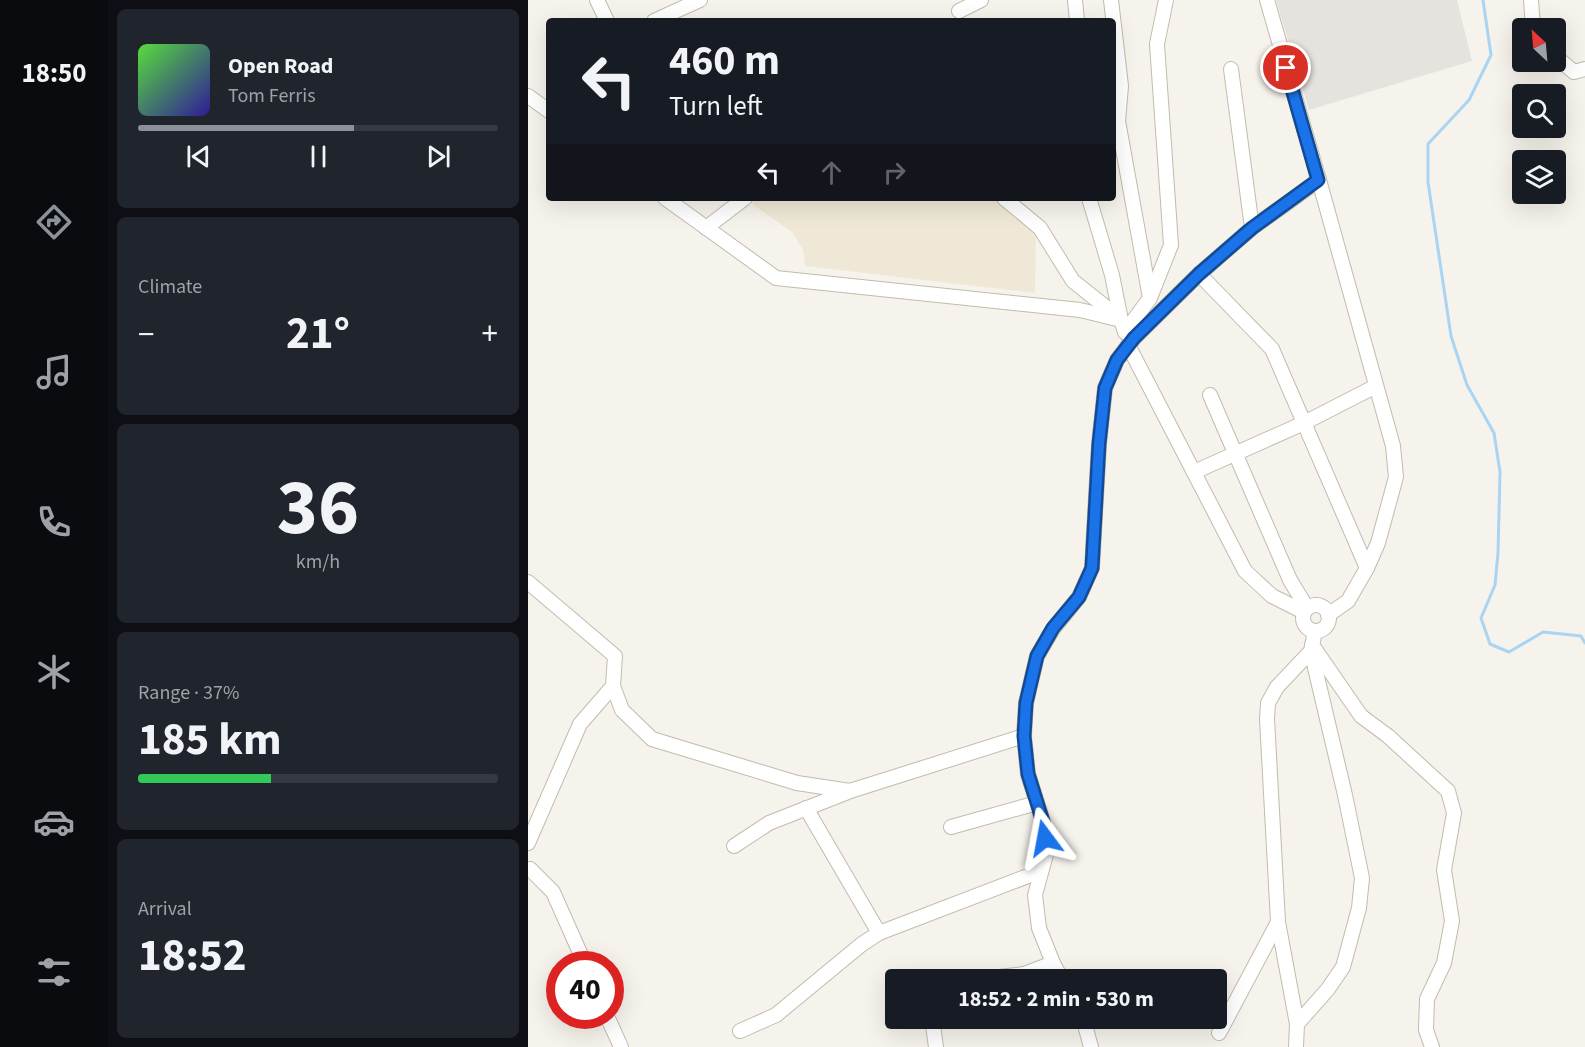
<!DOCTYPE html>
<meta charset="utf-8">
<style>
:root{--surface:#171b24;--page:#20242c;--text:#f1f3f6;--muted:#9ea1a6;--line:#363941;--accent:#8c9099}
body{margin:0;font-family:"Source Sans 3",sans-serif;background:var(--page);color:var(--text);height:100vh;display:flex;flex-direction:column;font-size:22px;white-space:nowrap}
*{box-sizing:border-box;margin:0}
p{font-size:20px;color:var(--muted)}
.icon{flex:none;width:33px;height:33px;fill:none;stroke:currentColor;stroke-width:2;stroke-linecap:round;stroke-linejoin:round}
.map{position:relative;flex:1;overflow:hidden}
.sheet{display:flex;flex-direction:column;gap:9px;padding:9px;background:#0d0f14;width:420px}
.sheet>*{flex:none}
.guide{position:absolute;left:18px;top:18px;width:570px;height:183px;border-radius:6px;box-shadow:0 6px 24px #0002;background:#171b24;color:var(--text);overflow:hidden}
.needle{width:39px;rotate:334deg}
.controls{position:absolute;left:984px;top:18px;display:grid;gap:12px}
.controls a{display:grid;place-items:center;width:54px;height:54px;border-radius:6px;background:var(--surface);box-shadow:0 6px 24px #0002;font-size:30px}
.speed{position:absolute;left:18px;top:951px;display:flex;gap:12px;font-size:30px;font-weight:700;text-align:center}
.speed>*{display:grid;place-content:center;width:78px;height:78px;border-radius:50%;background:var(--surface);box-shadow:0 6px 24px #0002;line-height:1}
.speed .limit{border:9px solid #d22;background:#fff;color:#111}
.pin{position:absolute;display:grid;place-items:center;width:51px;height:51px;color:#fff;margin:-26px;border:3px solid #fff;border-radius:50%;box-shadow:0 2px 6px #0007}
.me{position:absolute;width:66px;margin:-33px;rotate:347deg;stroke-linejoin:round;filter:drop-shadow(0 0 4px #0008)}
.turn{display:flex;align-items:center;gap:21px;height:126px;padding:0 24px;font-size:27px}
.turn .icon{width:78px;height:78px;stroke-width:2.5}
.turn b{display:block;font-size:42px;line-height:51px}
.lanes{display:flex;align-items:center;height:57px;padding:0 24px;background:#0003;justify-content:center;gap:30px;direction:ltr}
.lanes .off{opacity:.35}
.big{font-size:45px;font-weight:700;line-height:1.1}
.sheet .card{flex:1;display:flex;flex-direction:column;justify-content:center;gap:9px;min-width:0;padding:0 21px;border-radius:9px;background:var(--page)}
.sheet .dial{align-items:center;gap:0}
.dial b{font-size:78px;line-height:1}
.song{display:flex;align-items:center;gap:18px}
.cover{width:72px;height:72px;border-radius:9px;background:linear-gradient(135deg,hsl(110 70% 55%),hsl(250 70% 35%))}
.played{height:6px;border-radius:3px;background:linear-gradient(90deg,var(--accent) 60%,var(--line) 60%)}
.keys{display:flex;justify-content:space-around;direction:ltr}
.heat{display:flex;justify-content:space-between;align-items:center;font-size:33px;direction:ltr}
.charge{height:9px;border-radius:4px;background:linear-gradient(90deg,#34c759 37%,var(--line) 0)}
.trip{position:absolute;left:357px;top:969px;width:342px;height:60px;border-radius:6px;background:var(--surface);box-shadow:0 6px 24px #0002;font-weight:700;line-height:60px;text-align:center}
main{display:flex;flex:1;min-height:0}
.menu{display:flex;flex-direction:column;width:108px;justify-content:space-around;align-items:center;background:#090b0e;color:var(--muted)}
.menu .icon{width:42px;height:42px}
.menu .on{color:var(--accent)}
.menu b{font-size:27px;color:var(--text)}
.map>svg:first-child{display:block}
</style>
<main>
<nav class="menu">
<b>18:50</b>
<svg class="icon on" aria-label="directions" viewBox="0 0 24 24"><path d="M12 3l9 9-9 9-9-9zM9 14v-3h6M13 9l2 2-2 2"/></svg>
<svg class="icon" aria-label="music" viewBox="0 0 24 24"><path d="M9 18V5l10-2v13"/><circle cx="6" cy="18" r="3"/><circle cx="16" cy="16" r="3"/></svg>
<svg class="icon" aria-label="phone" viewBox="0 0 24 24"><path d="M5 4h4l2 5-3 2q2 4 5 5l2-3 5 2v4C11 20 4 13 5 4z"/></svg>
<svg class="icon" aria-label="climate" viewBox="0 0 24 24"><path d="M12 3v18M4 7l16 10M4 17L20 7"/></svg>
<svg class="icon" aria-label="car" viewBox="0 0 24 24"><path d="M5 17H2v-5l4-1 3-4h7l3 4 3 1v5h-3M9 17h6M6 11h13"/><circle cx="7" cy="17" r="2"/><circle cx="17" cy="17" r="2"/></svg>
<svg class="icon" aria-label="filters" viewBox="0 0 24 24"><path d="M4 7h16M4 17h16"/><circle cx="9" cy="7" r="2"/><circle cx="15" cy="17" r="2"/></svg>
</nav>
<section class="sheet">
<div class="card">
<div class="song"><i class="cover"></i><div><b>Open Road</b><p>Tom Ferris</p></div></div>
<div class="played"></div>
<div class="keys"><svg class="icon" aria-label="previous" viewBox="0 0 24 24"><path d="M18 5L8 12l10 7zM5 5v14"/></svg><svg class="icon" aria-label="pause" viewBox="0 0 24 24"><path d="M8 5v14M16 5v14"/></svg><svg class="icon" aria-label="next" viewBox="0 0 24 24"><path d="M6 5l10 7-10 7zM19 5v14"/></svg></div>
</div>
<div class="card"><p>Climate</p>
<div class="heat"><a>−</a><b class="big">21°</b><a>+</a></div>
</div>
<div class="card dial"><b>36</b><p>km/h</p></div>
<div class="card"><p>Range · 37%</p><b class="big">185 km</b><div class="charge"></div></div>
<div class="card"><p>Arrival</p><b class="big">18:52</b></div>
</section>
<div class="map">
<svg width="1057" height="1047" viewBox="0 0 1057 1047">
<rect width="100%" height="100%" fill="#f6f3ec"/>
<path fill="#e6e2dd" d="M748,0H929L944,61L781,110Z"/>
<path fill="#efe8d6" d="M227,198H468L508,234L507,293L277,266L275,250L264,232L224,204Z"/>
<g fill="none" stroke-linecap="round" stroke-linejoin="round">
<path stroke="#a9d4f2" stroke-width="3" d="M955,0L963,55L941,100L900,144V182L923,336L939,385L966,433L972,472L970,553L967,585L953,618L962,644L981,652L1015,632L1053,636L1057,643"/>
<g stroke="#c2bbae" stroke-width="16">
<g id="minor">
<path d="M69,0L79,21"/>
<path d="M547,0L549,21"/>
<path d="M583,0L593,86L590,121L622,298"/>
<path d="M1003,0L1005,28"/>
<path d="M431,11L453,0"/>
<path d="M126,21L172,0"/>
<path d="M1028,57L1046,72L1057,69"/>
<path d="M703,69L724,228"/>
<path d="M0,96L21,111"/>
<path d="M791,180L865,446L868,477L850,543L839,568L820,601L800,615"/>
<path d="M137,198L248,278L552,310L593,320L597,332L606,338"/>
<path d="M476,198L512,228L545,281L589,316"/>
<path d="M561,198L584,275L593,320"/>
<path d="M178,228L217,198"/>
<path d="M671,274L744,349L839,568"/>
<path d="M597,332L622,298L643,245L629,44L638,0"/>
<path d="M600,345L717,571L744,596L776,612"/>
<path d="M682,395L762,580L779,608"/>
<path d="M666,472L776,423L848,386"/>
<path d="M0,582L87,656L85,686L94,710L124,739L269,783L322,791L496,736"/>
<circle cx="788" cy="618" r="13"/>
<path d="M784,645L833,716L860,736L920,791L926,813L916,870L924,921L916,963L899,999L898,1030L904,1047"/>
<path d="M278,808L351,933"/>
<path d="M423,827L509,803"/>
<path d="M0,843L52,724L85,686"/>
<path d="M206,846L241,823L320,792"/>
<path d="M2,869L25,892L57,964"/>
<path d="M445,980L496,974L525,963"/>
<path d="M534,980L525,963L511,928L507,895L519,851L516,825L500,774L496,736L498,703L509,656L525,629L551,597L564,568L571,444L577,388L589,360L606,338L671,274L724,228L791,180L739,0"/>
<path d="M79,1016L93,1047"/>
<path d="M404,1018L408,1047"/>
<path d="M555,1018L563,1047"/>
<path d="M769,1024L800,989L815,967L831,908L834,878L817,795L783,651"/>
<path d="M212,1031L248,1015L334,944L351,933L513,871"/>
<path d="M691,1033L750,922"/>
<path d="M768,1047L769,1024L750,922L739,719L740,703L749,687L783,651L787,631"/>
</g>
</g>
<use href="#minor" stroke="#fff" stroke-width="14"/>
</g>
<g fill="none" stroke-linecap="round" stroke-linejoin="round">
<g stroke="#114b97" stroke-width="15">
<path id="route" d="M517,838L516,825L500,774L496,736L498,703L509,656L525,628L551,597L564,568L571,444L577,388L589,360L606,338L671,274L724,228L790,180L758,68"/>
</g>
<use href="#route" stroke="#1a73e8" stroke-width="10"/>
</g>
</svg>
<div class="controls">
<a><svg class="needle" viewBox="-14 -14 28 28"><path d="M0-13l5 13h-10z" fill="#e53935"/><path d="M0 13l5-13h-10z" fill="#9ea1a6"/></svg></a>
<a><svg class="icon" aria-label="search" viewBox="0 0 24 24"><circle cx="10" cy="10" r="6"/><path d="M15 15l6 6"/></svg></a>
<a><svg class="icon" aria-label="layers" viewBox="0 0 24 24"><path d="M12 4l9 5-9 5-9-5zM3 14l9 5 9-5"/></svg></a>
</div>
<div class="speed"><div class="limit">40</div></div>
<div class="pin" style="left:758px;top:68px;background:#d93025"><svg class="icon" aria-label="arrive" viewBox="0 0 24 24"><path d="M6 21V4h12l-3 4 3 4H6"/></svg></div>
<svg class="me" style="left:517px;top:838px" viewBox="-20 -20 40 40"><path d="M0-17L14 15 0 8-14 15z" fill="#1a73e8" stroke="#fff" stroke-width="4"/></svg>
<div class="trip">18:52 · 2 min · 530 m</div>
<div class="guide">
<div class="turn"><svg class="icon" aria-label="left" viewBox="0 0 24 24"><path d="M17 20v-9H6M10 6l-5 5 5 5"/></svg><div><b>460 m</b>Turn left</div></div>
<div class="lanes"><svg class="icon" aria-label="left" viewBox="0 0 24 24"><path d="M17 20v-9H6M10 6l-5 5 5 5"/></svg><svg class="icon off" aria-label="ahead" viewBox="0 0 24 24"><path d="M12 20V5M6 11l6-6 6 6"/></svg><svg class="icon off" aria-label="right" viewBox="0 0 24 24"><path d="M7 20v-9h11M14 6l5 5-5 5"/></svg></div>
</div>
</div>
</main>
